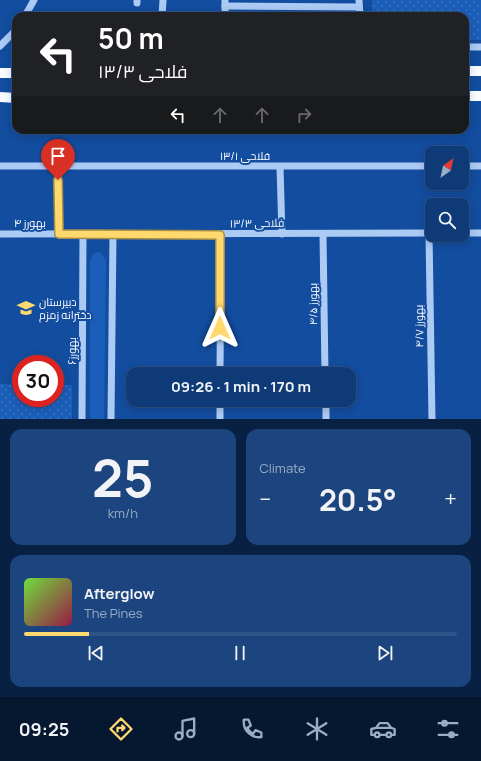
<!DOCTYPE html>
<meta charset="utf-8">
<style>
:root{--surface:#0e3a77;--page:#1c457f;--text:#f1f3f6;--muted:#9badc6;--line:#2e5489;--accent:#ffd96e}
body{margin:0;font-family:Manrope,Cairo,sans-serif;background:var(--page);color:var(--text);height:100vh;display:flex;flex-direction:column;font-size:15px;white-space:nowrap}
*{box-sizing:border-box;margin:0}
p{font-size:13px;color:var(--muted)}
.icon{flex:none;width:22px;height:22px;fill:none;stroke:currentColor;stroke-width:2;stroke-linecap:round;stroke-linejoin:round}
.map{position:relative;height:419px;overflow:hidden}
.sheet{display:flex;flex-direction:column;gap:10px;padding:10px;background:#082041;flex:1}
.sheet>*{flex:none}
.top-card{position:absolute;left:12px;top:12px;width:457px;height:122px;border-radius:12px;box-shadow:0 2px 10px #0003,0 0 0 1px var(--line);background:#202124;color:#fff;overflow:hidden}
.needle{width:26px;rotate:33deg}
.tools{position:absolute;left:425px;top:146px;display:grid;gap:8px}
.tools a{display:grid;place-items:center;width:44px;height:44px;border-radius:8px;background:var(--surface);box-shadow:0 2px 10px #0003,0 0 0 1px var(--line);font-size:20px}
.speed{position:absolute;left:12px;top:355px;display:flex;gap:8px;font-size:20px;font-weight:700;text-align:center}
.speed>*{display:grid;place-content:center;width:52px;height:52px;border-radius:50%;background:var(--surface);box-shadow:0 2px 10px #0003,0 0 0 1px var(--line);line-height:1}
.speed .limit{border:6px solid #d22;background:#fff;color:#111}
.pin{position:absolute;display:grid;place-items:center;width:34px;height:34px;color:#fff;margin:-41px -17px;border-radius:50% 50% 50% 0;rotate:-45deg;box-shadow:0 0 4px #0007}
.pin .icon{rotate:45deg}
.me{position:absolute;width:44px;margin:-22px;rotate:0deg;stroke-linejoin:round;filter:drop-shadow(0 0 3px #0008)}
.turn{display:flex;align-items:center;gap:14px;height:84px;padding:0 20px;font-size:18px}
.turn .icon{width:52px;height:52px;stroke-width:2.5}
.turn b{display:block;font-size:28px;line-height:34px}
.lanes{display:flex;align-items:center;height:38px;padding:0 20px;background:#0003;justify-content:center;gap:20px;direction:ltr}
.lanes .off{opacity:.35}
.big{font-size:30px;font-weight:700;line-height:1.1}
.sheet .tile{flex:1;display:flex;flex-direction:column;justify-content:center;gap:6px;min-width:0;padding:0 14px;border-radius:12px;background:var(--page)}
.sheet .dial{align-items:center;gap:0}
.dial b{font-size:52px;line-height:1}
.song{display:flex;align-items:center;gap:12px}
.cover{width:48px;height:48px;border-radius:6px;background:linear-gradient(135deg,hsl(100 70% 55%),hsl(340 70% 35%))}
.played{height:4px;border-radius:2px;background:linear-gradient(90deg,var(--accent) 15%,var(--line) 15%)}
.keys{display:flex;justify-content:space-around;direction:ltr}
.heat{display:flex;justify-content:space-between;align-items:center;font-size:22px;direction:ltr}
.sheet .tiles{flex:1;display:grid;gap:10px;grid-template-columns:1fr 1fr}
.tile:last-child{grid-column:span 2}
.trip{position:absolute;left:126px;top:367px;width:230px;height:40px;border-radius:12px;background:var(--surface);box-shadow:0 2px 10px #0003,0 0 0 1px var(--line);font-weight:700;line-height:40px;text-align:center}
.tabs{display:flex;height:64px;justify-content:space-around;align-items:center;background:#061730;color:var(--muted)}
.tabs .icon{width:28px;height:28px}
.tabs .active{color:var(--accent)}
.tabs b{font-size:18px;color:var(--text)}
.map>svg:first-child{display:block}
</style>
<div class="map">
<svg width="481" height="419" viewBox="0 0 481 419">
<defs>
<pattern id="park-dots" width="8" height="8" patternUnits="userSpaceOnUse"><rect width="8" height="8" fill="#1b5eb9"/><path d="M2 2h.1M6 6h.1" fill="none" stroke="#3d76c4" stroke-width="1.8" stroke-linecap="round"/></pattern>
</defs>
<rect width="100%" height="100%" fill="#134d9f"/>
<path fill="#1b5eb9" d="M97,252L101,253L106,260L104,419H91L90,416V260L93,254Z"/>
<g fill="url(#park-dots)">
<path d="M372,0H481V40H465V16H458L457,14L372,12Z"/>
<path d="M0,384L21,385V398H55V385H72V419H0Z"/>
</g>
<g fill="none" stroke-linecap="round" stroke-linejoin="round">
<g stroke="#abcaf4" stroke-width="7">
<path d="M359,0L360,16"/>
<path d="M137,3V0"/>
<path d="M225,6L359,7"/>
<path d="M25,16L34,0"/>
<path d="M162,16L163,0"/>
<path d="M225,16V0"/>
<path d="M0,46L16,30"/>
<path d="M465,47H481"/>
<path d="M0,166H432"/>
<path d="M462,166H481"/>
<path d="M58,167L59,234"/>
<path d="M280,167L282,234"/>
<path d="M462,233H481"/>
<path d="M0,234L432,233"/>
<path d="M323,234L325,374"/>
<path d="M429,234L432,419"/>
<path d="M220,374L221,235"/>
<path d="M326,400V419"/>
<path d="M82,419L83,234"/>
<path d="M111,419L113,234"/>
<path d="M220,419V400"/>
</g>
<g stroke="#f8fbff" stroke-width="10">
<path d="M465,71H481"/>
<path d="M0,73H16"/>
<path d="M465,96H481"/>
<path d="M0,97L16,98"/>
</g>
</g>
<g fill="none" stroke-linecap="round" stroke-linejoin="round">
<g stroke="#a68d48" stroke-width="10">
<path id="route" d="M58,180L59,234L220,235V328"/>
</g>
<use href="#route" stroke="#ffd96e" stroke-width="7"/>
</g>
<defs>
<g id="school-bare" transform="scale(1.38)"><path d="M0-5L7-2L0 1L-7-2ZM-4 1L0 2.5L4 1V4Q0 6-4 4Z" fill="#ffd96e" stroke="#134d9f" stroke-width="2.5" paint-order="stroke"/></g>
</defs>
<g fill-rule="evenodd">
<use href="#school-bare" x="26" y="308"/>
</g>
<g text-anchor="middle" stroke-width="4" stroke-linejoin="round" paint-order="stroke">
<g font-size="11" fill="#fff" stroke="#134d9f">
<text x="245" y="160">فلاحی ۱۳/۱</text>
<text x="30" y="227">بهورز ۴</text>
<text transform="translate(257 223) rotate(-1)" y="4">فلاحی ۱۳/۳</text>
<text transform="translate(313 304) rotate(-91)" y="4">بهورز ۴/۵</text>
<text transform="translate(419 326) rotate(-91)" y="4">بهورز ۴/۷</text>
<text transform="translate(72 351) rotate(-90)" y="4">بهورز۶</text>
</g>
<g font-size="11" fill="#fff" stroke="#134d9f" text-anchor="start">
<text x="39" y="306">دبیرستان<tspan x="39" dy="13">دخترانه زمزم</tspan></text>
</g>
</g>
</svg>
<div class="tools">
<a><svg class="needle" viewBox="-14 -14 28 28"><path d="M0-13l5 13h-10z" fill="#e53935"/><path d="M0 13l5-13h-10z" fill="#9badc6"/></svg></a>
<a><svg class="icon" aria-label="search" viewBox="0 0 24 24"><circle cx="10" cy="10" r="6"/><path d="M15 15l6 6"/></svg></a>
</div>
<div class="speed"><div class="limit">30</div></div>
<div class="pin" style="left:58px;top:180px;background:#d93025"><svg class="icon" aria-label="arrive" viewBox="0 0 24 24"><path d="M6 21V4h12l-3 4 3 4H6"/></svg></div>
<svg class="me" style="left:220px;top:328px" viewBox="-20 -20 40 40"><path d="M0-17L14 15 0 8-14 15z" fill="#ffd96e" stroke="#fff" stroke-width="4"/></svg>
<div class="trip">09:26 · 1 min · 170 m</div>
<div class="top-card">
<div class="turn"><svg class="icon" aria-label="left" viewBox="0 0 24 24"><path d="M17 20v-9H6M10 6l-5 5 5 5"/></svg><div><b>50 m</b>فلاحی ۱۳/۳</div></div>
<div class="lanes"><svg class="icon" aria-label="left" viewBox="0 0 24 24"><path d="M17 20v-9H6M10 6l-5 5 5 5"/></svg><svg class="icon off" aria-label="ahead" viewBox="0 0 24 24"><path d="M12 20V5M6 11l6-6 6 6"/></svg><svg class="icon off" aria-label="ahead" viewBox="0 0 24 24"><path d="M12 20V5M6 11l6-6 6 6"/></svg><svg class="icon off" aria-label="right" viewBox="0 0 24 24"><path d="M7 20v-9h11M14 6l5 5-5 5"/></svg></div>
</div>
</div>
<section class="sheet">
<div class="tiles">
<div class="tile dial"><b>25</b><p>km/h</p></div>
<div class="tile"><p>Climate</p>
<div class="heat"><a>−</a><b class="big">20.5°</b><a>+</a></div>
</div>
<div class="tile">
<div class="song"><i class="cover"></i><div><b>Afterglow</b><p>The Pines</p></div></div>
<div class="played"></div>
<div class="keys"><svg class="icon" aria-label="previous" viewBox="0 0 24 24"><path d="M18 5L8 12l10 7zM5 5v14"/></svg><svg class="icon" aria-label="pause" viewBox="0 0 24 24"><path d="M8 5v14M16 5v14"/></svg><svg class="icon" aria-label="next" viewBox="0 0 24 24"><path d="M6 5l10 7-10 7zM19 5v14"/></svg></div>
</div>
</div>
</section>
<nav class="tabs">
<b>09:25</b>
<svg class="icon active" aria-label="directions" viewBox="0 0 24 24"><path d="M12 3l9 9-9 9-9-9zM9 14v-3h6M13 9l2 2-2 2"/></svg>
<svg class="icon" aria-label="music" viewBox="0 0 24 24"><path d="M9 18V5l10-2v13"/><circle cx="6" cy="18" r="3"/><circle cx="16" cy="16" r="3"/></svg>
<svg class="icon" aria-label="phone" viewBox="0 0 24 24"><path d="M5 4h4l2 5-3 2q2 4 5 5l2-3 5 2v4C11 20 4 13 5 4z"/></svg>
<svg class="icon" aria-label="climate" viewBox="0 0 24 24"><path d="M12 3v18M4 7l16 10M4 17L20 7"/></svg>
<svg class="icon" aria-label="car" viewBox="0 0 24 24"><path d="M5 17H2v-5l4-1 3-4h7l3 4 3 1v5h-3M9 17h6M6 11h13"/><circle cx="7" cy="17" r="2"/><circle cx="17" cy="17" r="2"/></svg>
<svg class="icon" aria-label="filters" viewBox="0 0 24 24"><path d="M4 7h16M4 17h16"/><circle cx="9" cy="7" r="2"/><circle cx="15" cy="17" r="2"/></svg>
</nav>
